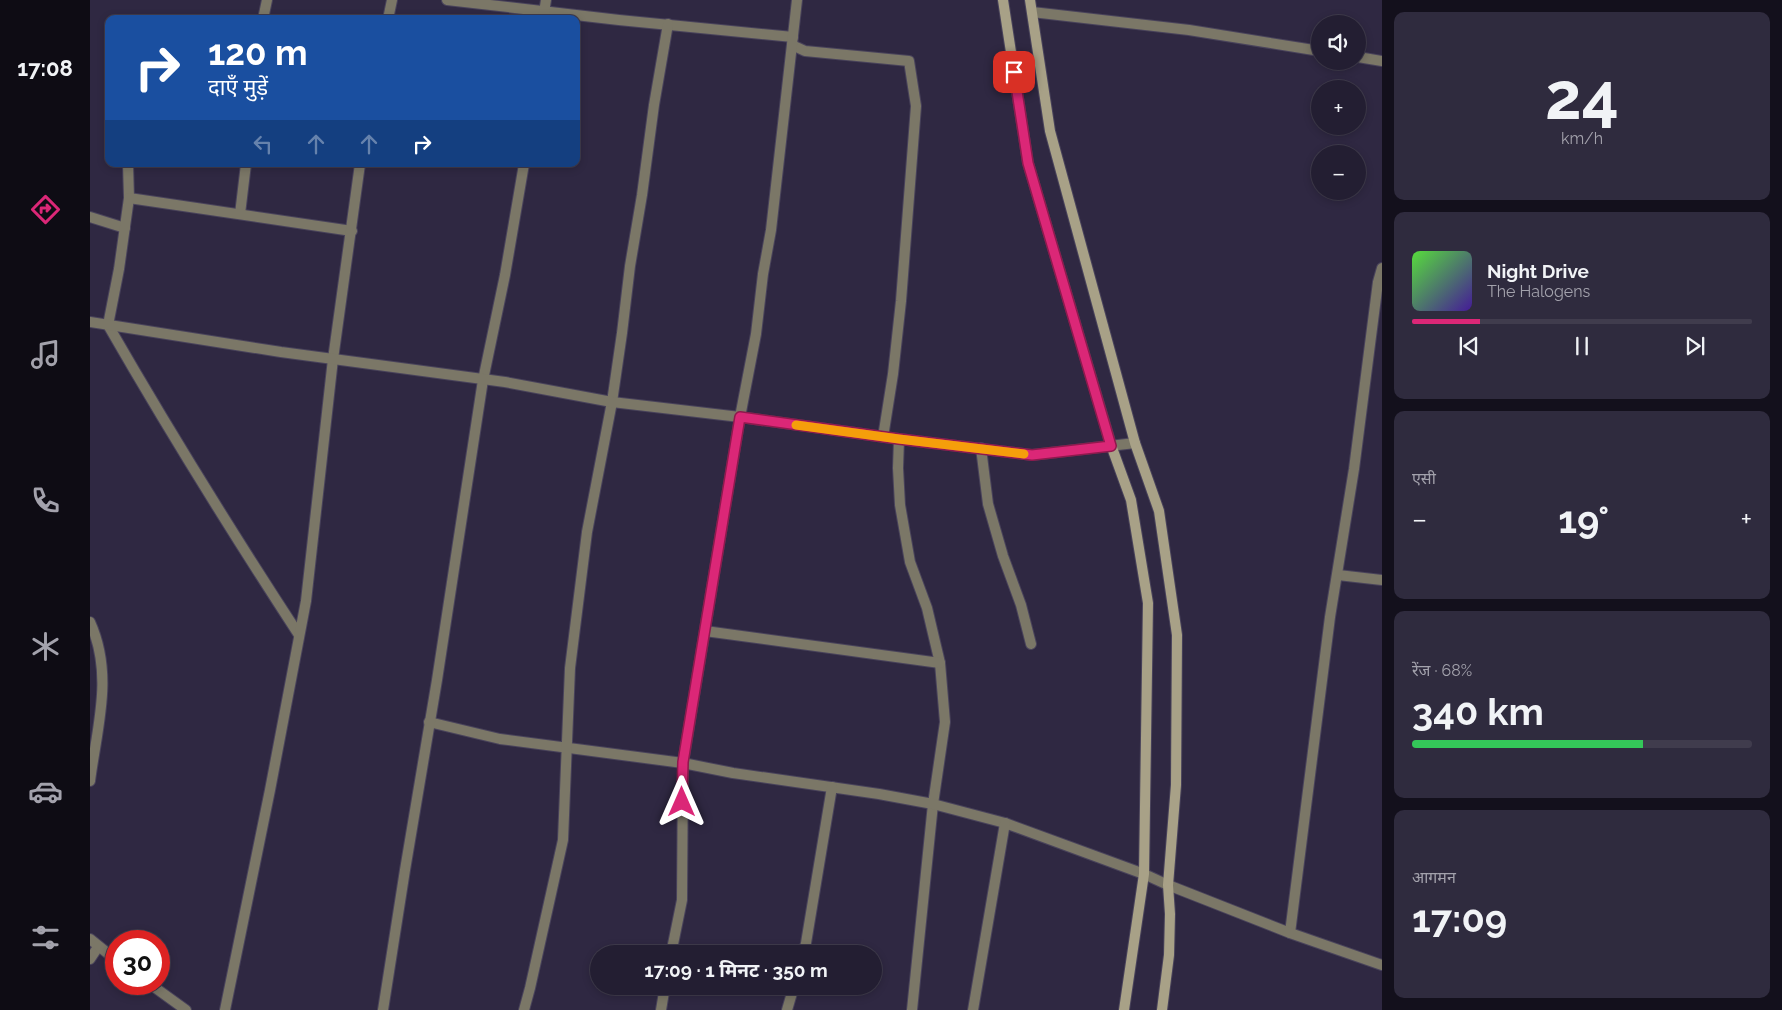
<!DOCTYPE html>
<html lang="hi">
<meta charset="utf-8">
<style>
:root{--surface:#231e32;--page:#2f2b3e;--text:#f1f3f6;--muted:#a3a2ac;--line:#403c4d;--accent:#db2777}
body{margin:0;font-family:Raleway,"Noto Sans Devanagari",sans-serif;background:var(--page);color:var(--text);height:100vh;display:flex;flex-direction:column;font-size:19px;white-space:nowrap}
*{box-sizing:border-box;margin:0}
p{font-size:16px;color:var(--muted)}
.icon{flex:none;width:28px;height:28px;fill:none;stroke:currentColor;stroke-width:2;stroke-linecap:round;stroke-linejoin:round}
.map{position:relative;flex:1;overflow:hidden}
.panel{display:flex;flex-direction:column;gap:12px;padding:12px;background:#13101c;width:400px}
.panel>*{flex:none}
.guide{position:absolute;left:15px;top:15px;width:475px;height:152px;border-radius:10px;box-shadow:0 2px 8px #0003,0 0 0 1px var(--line);background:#1a4fa0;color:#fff;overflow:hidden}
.controls{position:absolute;left:1221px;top:15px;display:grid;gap:10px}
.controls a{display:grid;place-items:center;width:55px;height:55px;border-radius:50%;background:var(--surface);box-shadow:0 2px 8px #0003,0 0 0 1px var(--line);font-size:25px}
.speed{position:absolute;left:15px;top:930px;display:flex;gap:10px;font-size:25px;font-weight:700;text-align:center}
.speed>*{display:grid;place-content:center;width:65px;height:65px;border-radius:50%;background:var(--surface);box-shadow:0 2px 8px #0003,0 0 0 1px var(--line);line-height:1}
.speed .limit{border:8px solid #d22;background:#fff;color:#111}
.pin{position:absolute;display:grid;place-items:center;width:42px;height:42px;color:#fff;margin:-21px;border-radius:10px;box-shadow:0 2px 8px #0006}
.me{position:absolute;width:55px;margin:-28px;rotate:0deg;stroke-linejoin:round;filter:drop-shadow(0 0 4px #0008)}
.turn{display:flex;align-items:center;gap:18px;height:105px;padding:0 20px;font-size:22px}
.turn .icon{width:65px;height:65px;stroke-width:2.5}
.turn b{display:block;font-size:35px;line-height:42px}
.lanes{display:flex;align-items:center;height:48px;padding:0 20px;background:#0003;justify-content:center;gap:25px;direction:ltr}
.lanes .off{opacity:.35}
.big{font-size:38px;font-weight:700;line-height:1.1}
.panel .tile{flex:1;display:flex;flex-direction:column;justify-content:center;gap:8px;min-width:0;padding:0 18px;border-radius:10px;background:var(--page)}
.panel .dial{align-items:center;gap:0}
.dial b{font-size:65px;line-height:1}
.song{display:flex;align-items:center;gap:15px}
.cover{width:60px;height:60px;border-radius:8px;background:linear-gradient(135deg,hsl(110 70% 55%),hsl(260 70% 35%))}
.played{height:5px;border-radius:2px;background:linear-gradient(90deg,var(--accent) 20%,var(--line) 20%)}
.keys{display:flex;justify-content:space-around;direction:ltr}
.heat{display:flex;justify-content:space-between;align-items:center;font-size:28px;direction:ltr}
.charge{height:8px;border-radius:4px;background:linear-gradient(90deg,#34c759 68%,var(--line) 0)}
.trip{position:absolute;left:500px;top:945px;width:292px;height:50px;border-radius:25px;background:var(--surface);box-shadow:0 2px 8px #0003,0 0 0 1px var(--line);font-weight:700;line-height:50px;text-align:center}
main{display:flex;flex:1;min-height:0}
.tabs{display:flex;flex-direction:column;width:90px;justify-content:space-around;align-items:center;background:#0e0c14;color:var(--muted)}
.tabs .icon{width:35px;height:35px}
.tabs .selected{color:var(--accent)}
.tabs b{font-size:22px;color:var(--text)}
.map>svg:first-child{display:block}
</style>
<main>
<nav class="tabs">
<b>17:08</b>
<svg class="icon selected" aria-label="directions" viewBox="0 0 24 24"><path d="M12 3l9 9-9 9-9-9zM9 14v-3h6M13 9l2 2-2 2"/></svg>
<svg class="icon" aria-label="music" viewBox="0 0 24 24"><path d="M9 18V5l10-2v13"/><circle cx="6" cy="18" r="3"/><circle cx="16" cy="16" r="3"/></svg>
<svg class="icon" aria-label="phone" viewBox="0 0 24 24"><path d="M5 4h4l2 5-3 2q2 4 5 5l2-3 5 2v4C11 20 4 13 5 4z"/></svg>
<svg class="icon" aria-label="climate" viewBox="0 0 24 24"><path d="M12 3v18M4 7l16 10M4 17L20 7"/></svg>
<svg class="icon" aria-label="car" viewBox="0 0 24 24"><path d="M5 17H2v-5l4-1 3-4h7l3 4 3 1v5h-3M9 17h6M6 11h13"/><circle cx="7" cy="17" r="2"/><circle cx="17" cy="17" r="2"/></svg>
<svg class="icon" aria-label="filters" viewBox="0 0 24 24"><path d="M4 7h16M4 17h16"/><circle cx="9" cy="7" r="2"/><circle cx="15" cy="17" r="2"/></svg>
</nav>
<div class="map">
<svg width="1292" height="1010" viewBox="0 0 1292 1010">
<rect width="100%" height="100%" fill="#2f2842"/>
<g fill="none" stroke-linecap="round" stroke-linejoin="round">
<g stroke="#49435b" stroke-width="12">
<g id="minor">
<path d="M357,0L529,20L703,37"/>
<path d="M173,19L177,0"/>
<path d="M298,19L302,0"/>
<path d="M453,19L456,0"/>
<path d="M702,45L715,51L819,61L826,106L811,301L803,374L793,437"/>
<path d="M38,164L39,198"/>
<path d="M150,214L156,164"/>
<path d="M0,217L35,228"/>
<path d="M809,439L808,468L810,505L820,562L837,608L850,663L855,722L843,804L822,1010"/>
<path d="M891,448L898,504L913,556L931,605L941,644"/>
<path d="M1248,575L1292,580"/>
<path d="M0,622C24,675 7,727 0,781"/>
<path d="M615,631L850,663"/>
<path d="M209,635C143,534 79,431 18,325L29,269L39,198L262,231"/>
<path d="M339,722L410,739L593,763L643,773L789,794L843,804L915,823L1054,874L1078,885"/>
<path d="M1200,933L1240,617L1264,469L1288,282L1292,268"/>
<path d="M581,954L592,900L593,763L650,417L666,334L673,274L681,230L707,0"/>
<path d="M713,954L716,943L742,787"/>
<path d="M0,959L8,947"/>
<path d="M135,1010L180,790L216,601L243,359L270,164"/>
<path d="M293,1010L315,870L347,680L393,380L415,275L434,164"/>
<path d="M434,1010L440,988L473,840L480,668L497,532L522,402L532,333L540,266L552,195L564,105L578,24"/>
<path d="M571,1010L575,986"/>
<path d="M697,1010L704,986"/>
<path d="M883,1010L915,823"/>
</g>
</g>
<g stroke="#49435b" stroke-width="12">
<g id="tertiary">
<path d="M942,12L1099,30L1230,51"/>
<path d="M1268,57L1292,61"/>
<path d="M0,322L191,352L415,382L522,402L650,417L809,439L942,455L1045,443"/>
<path d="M1078,885L1200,933L1292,965"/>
<path d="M0,939L26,960"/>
<path d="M60,984L96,1010"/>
</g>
</g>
<g stroke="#49435b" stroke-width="12">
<g id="secondary">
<path d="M913,0L938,163L1021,445L1041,500L1058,603L1054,874L1034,1010"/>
<path d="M940,0L960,131L1045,443L1069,511L1087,635L1086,785L1078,885L1080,914L1079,955L1072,1010"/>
</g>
</g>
<use href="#minor" stroke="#7b7767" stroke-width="10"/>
<use href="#tertiary" stroke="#7b7767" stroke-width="10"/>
<use href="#secondary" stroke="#a8a187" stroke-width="10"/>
</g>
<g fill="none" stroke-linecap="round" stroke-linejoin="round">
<g stroke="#8e194d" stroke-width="12">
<path id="route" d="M592,802L593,762L650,417L809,439L942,455L1021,446L938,163L924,72"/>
</g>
<use href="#route" stroke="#db2777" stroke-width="9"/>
<path stroke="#f59e0b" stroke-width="9" d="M706,425L809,439L934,454"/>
</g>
</svg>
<div class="controls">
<a><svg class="icon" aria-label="sound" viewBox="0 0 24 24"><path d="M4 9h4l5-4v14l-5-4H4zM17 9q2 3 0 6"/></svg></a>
<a>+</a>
<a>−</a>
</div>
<div class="speed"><div class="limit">30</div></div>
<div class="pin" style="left:924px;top:72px;background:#d93025"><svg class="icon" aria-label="arrive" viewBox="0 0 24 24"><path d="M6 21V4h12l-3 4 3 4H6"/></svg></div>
<svg class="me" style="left:592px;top:802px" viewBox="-20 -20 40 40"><path d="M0-17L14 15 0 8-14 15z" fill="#db2777" stroke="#fff" stroke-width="4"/></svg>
<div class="trip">17:09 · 1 मिनट · 350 m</div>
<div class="guide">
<div class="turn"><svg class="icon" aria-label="right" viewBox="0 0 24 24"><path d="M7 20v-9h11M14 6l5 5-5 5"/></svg><div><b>120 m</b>दाएँ मुड़ें</div></div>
<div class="lanes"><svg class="icon off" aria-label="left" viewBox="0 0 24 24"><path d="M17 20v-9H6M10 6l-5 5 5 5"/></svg><svg class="icon off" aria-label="ahead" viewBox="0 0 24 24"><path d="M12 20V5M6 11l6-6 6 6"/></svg><svg class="icon off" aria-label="ahead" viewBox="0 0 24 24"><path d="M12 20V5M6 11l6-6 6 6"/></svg><svg class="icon" aria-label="right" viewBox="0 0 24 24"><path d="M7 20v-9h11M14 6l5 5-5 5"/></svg></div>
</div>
</div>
<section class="panel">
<div class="tile dial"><b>24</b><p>km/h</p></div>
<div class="tile">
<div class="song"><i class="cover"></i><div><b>Night Drive</b><p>The Halogens</p></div></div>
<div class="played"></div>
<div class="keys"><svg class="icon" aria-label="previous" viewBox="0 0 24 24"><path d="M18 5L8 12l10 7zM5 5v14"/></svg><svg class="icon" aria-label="pause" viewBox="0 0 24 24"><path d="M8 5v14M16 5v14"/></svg><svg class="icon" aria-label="next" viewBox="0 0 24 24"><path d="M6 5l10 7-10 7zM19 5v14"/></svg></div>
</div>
<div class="tile"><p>एसी</p>
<div class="heat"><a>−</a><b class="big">19°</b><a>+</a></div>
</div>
<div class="tile"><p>रेंज · 68%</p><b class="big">340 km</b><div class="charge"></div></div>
<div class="tile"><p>आगमन</p><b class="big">17:09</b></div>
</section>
</main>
